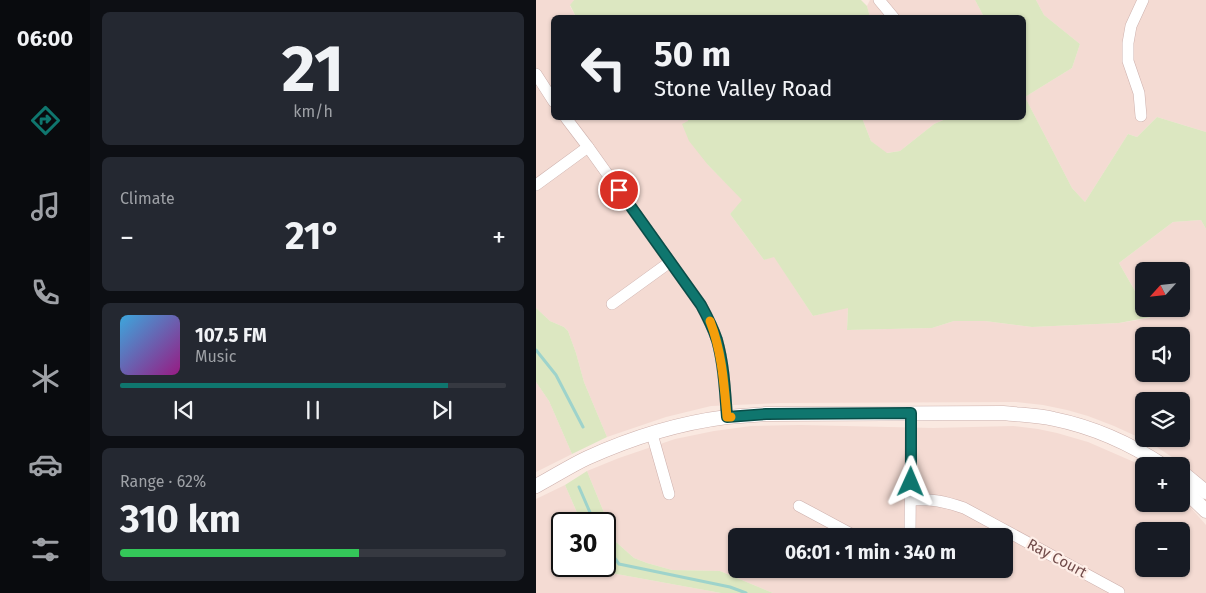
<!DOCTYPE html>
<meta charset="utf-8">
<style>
:root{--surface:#171b24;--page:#242831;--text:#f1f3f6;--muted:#9ea1a6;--line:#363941;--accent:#0f766e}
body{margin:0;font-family:"Fira Sans",sans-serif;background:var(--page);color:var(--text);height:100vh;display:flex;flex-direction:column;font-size:19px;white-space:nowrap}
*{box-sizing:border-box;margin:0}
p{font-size:16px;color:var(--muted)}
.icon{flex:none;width:28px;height:28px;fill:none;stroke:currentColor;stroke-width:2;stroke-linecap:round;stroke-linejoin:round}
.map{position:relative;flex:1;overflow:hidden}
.panel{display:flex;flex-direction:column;gap:12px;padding:12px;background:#0d0f14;width:446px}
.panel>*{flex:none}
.guide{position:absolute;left:15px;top:15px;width:475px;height:105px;border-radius:8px;box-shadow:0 1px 4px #0004;background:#171b24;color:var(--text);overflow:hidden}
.needle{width:32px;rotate:243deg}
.fabs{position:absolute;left:599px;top:262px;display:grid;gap:10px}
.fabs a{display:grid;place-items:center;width:55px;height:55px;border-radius:8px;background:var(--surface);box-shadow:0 1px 4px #0004;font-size:25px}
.speed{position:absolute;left:15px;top:512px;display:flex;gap:10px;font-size:25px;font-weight:700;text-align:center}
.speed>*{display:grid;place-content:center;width:65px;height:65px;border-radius:50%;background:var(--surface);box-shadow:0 1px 4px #0004;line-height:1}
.speed .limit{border:2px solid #111;border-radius:8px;background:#fff;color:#111}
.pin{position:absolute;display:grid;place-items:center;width:42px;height:42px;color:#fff;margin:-21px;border:2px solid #fff;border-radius:50%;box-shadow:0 1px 5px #0007}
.me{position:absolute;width:55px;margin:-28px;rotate:1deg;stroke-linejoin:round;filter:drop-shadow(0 0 4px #0008)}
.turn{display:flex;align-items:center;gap:18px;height:105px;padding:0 20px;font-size:22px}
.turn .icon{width:65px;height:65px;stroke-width:2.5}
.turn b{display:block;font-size:35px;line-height:42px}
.big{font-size:38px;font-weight:700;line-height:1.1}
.panel .card{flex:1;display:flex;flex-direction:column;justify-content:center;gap:8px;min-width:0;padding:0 18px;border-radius:8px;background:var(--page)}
.panel .dial{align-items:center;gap:0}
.dial b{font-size:65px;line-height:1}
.song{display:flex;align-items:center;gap:15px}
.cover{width:60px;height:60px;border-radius:8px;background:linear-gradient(135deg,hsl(200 70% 55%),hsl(310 70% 35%))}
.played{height:5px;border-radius:2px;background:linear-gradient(90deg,var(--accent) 85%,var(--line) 85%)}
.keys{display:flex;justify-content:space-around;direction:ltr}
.heat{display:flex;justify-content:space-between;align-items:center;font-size:28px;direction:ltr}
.charge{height:8px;border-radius:4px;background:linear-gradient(90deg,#34c759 62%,var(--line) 0)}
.trip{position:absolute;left:192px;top:528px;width:285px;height:50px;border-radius:8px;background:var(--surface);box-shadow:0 1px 4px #0004;font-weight:700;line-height:50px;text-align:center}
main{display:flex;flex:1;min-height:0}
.menu{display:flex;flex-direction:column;width:90px;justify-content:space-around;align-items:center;background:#090b0e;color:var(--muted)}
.menu .icon{width:35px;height:35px}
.menu .selected{color:var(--accent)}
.menu b{font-size:22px;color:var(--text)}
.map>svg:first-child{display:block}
</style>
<main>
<nav class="menu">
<b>06:00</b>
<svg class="icon selected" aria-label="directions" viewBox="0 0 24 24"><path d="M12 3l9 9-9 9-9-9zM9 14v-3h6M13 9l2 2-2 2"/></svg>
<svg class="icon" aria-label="music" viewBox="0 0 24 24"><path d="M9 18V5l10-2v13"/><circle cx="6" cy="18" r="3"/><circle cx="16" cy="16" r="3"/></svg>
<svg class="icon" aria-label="phone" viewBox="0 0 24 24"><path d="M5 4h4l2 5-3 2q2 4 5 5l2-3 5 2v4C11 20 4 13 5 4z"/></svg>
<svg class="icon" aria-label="climate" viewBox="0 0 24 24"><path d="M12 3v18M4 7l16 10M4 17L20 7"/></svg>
<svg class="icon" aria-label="car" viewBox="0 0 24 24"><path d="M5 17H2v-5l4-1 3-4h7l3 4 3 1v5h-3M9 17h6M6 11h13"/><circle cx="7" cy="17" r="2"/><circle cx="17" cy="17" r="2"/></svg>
<svg class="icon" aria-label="filters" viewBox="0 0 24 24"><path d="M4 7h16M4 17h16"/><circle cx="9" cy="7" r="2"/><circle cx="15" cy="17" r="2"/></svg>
</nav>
<section class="panel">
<div class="card dial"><b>21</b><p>km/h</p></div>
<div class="card"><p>Climate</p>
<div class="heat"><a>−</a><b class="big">21°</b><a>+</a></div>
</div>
<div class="card">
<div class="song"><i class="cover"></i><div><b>107.5 FM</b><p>Music</p></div></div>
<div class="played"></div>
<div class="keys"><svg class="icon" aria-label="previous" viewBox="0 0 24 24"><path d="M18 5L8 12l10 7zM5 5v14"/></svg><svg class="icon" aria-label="pause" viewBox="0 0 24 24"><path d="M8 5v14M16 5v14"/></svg><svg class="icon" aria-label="next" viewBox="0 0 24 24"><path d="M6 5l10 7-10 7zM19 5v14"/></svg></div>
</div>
<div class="card"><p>Range · 62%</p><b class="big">310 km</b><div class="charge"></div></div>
</section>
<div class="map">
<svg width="670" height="593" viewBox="0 0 670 593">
<rect width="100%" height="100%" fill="#fae9e1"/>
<g fill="#f4dbd3" fill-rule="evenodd">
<path d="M0,0H38L34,6L40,17L18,18V118H152V121L172,165L207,200L194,214L228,260L238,256L277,316L312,307L311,330L396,328L418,321H449L496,327L583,323L614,318L610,309H645V271H608L607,305L583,263L637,222L665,220L670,229V484L639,459L613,442L578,426L552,416L531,410L507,405L480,402L245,403L175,406L130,417L71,437L48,382L40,353L32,331L28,327L14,321L0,308ZM608,336H645V374H608ZM608,401H645V439H608Z"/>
<path d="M334,0H439L448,17H334L331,6Z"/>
<path d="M500,0H670V132L621,117L601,137L592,134L549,202L536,188L489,97L536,68L544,44L508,15Z"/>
<path d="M326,118H412L398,124L364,151L350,153L335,141Z"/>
<path d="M0,382L13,401L36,454L0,472Z"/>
<path d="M264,425L397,428L477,426L502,429L521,433L552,442L598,462L607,468L608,504H645V497L663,517L670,525V593H237L184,571L136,570L111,563L98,558L80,542L51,471L83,458L139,439L178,431L215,426ZM608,531H645V569H608ZM201,536H469V569H201Z"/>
<path d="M29,485L46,524H26V566H62L64,571L185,593H0V499Z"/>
</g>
<g fill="#dce7c1">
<path d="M38,0H325L331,6L334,17H40L34,5Z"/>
<path d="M439,0H500L508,15L544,44L536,68L489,97L536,188L549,202L592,134L601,137L621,117L670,132V229L665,220L637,222L583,263L607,305L608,309H610L615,317L583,323L496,327L449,321H418L396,328L311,330L312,308L277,316L238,257L228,260L194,214L206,200L172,165L153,141L146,124L152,121V118H326L335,141L351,153L364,151L398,124L412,118H488V18L448,17Z"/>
<path d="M0,308L14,321L28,327L32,331L40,353L48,382L71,437L36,454L13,401L0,382Z"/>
<path d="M51,471L80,542L98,558L111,563L136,570L184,571L237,593H185L64,571L62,566H69V524H46L29,485Z"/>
</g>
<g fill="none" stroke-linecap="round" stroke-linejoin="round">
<g stroke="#9ed3cb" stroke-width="3">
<path d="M0,350L20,375L47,427"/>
<path d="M43,487L59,524"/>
<path d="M69,545L83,564L194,587L210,593"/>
</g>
<g stroke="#cdb0ac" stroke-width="12">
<g id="minor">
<path d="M343,0L358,18"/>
<path d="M0,74L18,102"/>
<path d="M605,116L603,93L592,61V43L595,26L607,0"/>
<path d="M30,118L52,147L165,305C171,316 177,328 181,340C188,365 189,392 191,417"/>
<path d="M0,185L52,147"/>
<path d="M76,304L134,262"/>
<path d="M116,434L133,494"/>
<path d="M375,500C397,499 407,501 428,508L583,592"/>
<path d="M263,506L319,536"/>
<path d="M374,536L375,413"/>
</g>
</g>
<g stroke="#cdb0ac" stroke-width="15">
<g id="tertiary">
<path d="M645,473L648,474L670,492"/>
<path d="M0,486C17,477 34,466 51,458C95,438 143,423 191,417C204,416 217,415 230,414L467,413C484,415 501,415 518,419C557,427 595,444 628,466"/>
<path d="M645,487L670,511"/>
</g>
</g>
<use href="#minor" stroke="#fff" stroke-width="11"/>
<use href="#tertiary" stroke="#fff" stroke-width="14"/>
</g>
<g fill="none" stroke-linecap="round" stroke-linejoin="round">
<g stroke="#0a4d48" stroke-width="12">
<path id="route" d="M83,190L165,305C171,316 177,328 181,340C188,365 189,391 191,417L230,414L375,413V482"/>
</g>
<use href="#route" stroke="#0f766e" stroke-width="9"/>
<path stroke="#f59e0b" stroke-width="9" d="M174,321C186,352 188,384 191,417H195"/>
</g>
<g text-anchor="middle" stroke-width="4.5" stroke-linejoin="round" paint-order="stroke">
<g font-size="15" fill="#704b4a" stroke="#feeee7">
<text transform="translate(521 558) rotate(28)" y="5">Ray Court</text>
</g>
</g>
</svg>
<div class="fabs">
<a><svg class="needle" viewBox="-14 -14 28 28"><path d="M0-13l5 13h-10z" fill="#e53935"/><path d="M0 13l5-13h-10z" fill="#9ea1a6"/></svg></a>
<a><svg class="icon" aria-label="sound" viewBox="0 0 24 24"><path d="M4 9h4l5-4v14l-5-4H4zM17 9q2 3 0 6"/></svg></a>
<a><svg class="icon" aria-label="layers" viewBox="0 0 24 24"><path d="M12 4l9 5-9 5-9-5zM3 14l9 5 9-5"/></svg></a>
<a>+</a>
<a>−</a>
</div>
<div class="speed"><div class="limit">30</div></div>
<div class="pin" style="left:83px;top:190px;background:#d93025"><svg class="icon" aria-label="arrive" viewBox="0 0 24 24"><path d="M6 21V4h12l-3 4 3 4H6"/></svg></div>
<svg class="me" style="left:375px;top:482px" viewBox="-20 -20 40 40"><path d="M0-17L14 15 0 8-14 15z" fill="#0f766e" stroke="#fff" stroke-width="4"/></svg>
<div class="trip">06:01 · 1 min · 340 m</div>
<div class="guide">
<div class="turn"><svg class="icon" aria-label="left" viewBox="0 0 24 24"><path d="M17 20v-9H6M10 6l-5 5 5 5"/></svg><div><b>50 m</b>Stone Valley Road</div></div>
</div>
</div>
</main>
